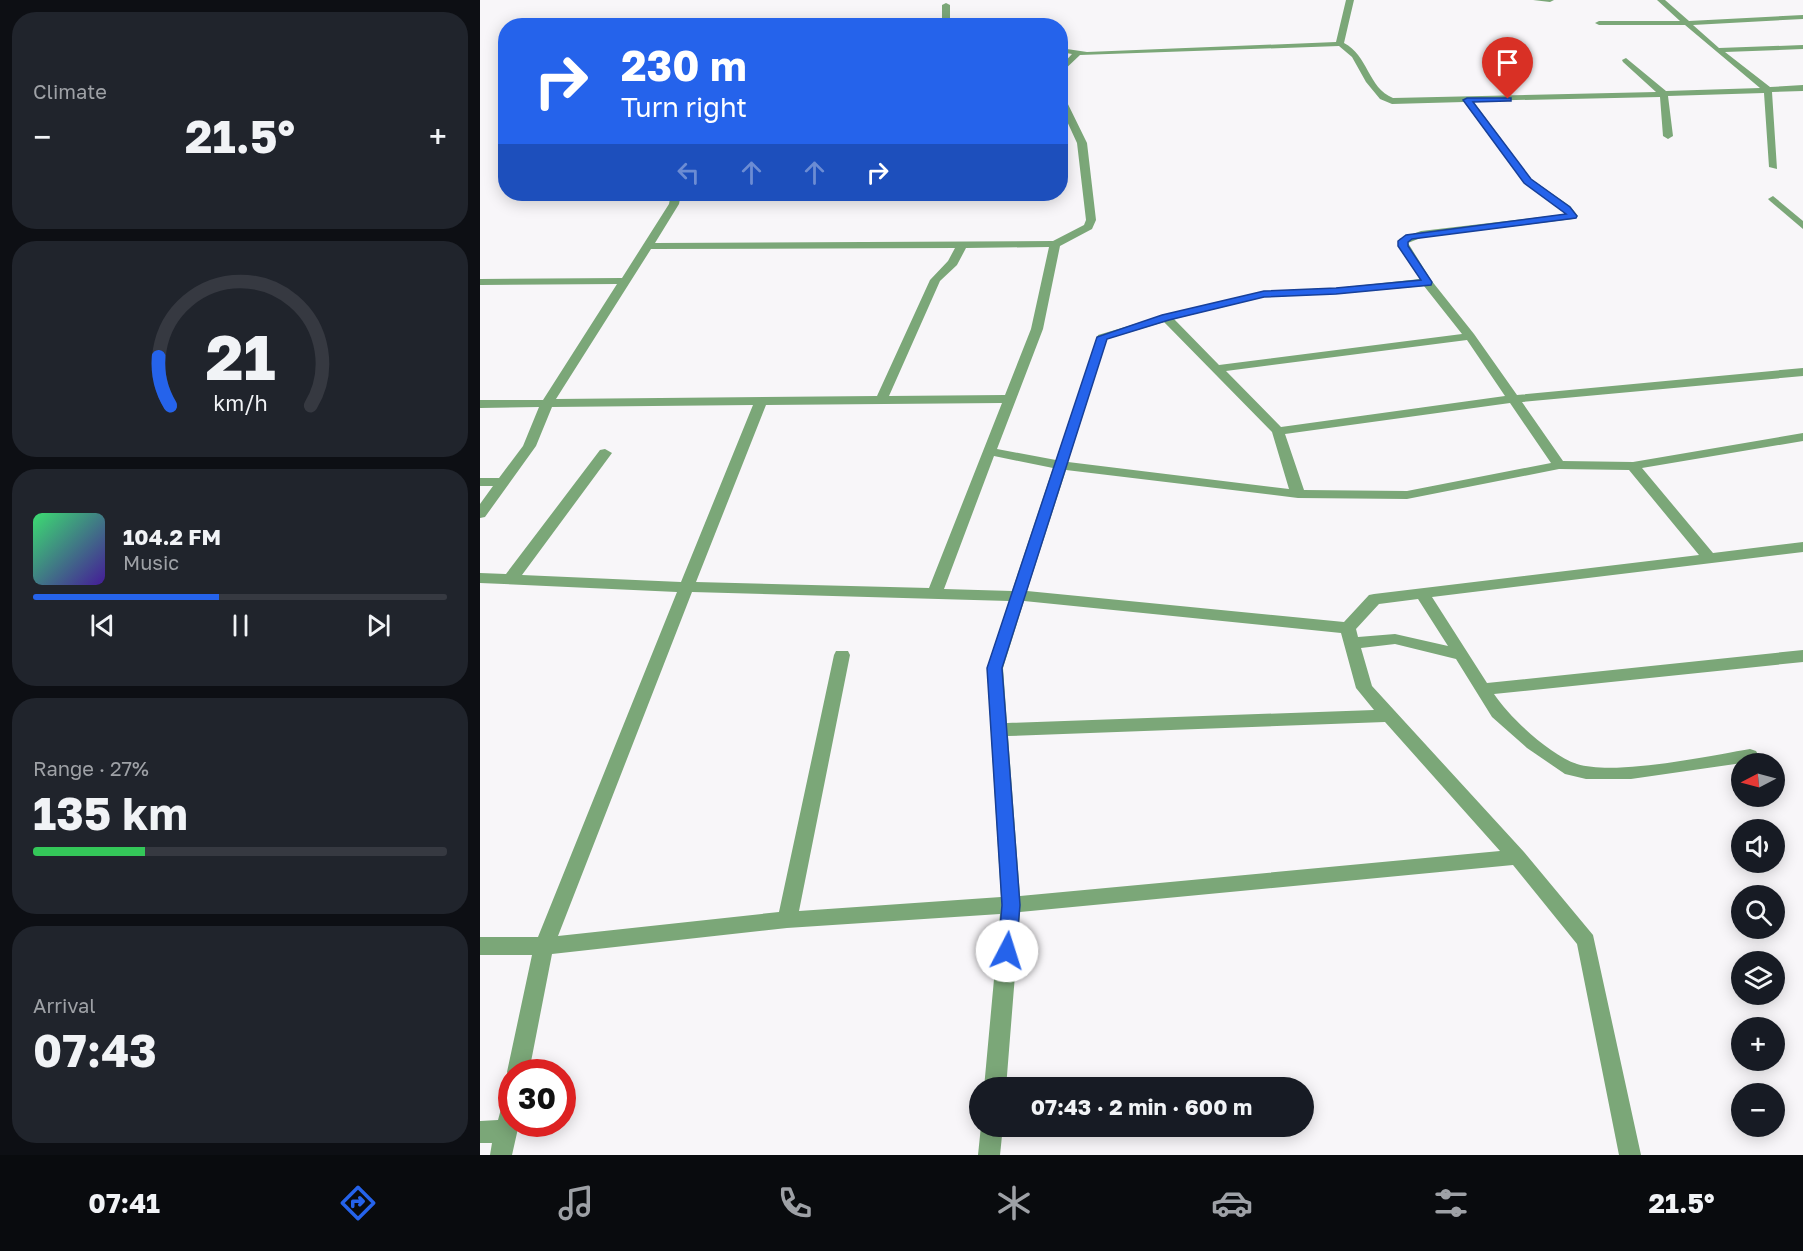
<!DOCTYPE html>
<meta charset="utf-8">
<style>
:root{--surface:#171b24;--page:#20242c;--text:#f1f3f6;--muted:#9ea1a6;--line:#363941;--accent:#2563eb}
body{margin:0;font-family:"Golos Text",sans-serif;background:var(--page);color:var(--text);height:100vh;display:flex;flex-direction:column;font-size:22px;white-space:nowrap}
*{box-sizing:border-box;margin:0}
p{font-size:20px;color:var(--muted)}
.icon{flex:none;width:33px;height:33px;fill:none;stroke:currentColor;stroke-width:2;stroke-linecap:round;stroke-linejoin:round}
.map{position:relative;flex:1;overflow:hidden}
.sheet{display:flex;flex-direction:column;gap:12px;padding:12px;background:#0d0f14;width:480px}
.sheet>*{flex:none}
.banner{position:absolute;left:18px;top:18px;width:570px;height:183px;border-radius:24px;box-shadow:0 3px 15px #0003;background:#2563eb;color:#fff;overflow:hidden}
.needle{width:39px;rotate:264deg}
.controls{position:absolute;left:1251px;top:753px;display:grid;gap:12px}
.controls a{display:grid;place-items:center;width:54px;height:54px;border-radius:50%;background:var(--surface);box-shadow:0 3px 15px #0003;font-size:30px}
.speed{position:absolute;left:18px;top:1059px;display:flex;gap:12px;font-size:30px;font-weight:700;text-align:center}
.speed>*{display:grid;place-content:center;width:78px;height:78px;border-radius:50%;background:var(--surface);box-shadow:0 3px 15px #0003;line-height:1}
.speed .limit{border:9px solid #d22;background:#fff;color:#111}
.pin{position:absolute;display:grid;place-items:center;width:51px;height:51px;color:#fff;margin:-62px -26px;border-radius:50% 50% 50% 0;rotate:-45deg;box-shadow:0 0 6px #0007}
.pin .icon{rotate:45deg}
.me{position:absolute;width:66px;margin:-33px;rotate:5deg;stroke-linejoin:round;filter:drop-shadow(0 0 4px #0008)}
.turn{display:flex;align-items:center;gap:21px;height:126px;padding:0 24px;font-size:27px}
.turn .icon{width:78px;height:78px;stroke-width:2.5}
.turn b{display:block;font-size:42px;line-height:51px}
.lanes{display:flex;align-items:center;height:57px;padding:0 24px;background:#0003;justify-content:center;gap:30px;direction:ltr}
.lanes .off{opacity:.35}
.big{font-size:45px;font-weight:700;line-height:1.1}
.sheet .card{flex:1;display:flex;flex-direction:column;justify-content:center;gap:9px;min-width:0;padding:0 21px;border-radius:24px;background:var(--page)}
.sheet .dial{align-items:center;gap:0}
.dial svg{height:156px;overflow:visible;fill:none;stroke:var(--line);stroke-width:7;stroke-linecap:round;text-anchor:middle}
.dial text{fill:var(--text);stroke:none}
.song{display:flex;align-items:center;gap:18px}
.cover{width:72px;height:72px;border-radius:9px;background:linear-gradient(135deg,hsl(140 70% 55%),hsl(260 70% 35%))}
.played{height:6px;border-radius:3px;background:linear-gradient(90deg,var(--accent) 45%,var(--line) 45%)}
.keys{display:flex;justify-content:space-around;direction:ltr}
.heat{display:flex;justify-content:space-between;align-items:center;font-size:33px;direction:ltr}
.charge{height:9px;border-radius:4px;background:linear-gradient(90deg,#34c759 27%,var(--line) 0)}
.trip{position:absolute;left:489px;top:1077px;width:345px;height:60px;border-radius:30px;background:var(--surface);box-shadow:0 3px 15px #0003;font-weight:700;line-height:60px;text-align:center}
.tab-bar{display:flex;height:96px;justify-content:space-around;align-items:center;background:#090b0e;color:var(--muted)}
.tab-bar .icon{width:42px;height:42px}
.tab-bar .current{color:var(--accent)}
.tab-bar b{font-size:27px;color:var(--text)}
main{display:flex;flex:1;min-height:0}
.map>svg:first-child{display:block}
</style>
<main>
<section class="sheet">
<div class="card"><p>Climate</p>
<div class="heat"><a>−</a><b class="big">21.5°</b><a>+</a></div>
</div>
<div class="card dial"><svg viewBox="0 0 100 80">
<path d="M14 69A42 42 0 1 1 86 69"/>
<path d="M14 69A42 42 0 0 1 8 44" stroke="#2563eb"/>
<text x="50" y="56" font-size="32" font-weight="700">21</text>
<text x="50" y="72" font-size="11">km/h</text>
</svg></div>
<div class="card">
<div class="song"><i class="cover"></i><div><b>104.2 FM</b><p>Music</p></div></div>
<div class="played"></div>
<div class="keys"><svg class="icon" aria-label="previous" viewBox="0 0 24 24"><path d="M18 5L8 12l10 7zM5 5v14"/></svg><svg class="icon" aria-label="pause" viewBox="0 0 24 24"><path d="M8 5v14M16 5v14"/></svg><svg class="icon" aria-label="next" viewBox="0 0 24 24"><path d="M6 5l10 7-10 7zM19 5v14"/></svg></div>
</div>
<div class="card"><p>Range · 27%</p><b class="big">135 km</b><div class="charge"></div></div>
<div class="card"><p>Arrival</p><b class="big">07:43</b></div>
</section>
<div class="map">
<svg width="1323" height="1155" viewBox="0 0 1323 1155">
<rect width="100%" height="100%" fill="#f8f6f9"/>
<g fill="none" stroke-linecap="round" stroke-linejoin="round">
<g fill="#7ba778" fill-rule="evenodd">
<path d="M866,0H874L864,43C888,55 888,88 913,98L1176,92L1143,62L1142,60L1146,58L1186,91L1280,88L1205,25H1119L1115,23L1119,21H1200L1177,0H1185L1209,21L1323,15V19L1213,25L1239,48L1323,45V49L1245,52L1290,87L1323,85V91L1292,92L1297,169L1289,167L1284,93L1188,96L1193,136L1188,139L1183,136L1180,97L993,101L1051,179L1090,206L1098,216L1093,219L943,237L928,243L951,280L994,334L1037,395L1323,368V376L1042,402L1083,461L1153,462L1323,433V441L1162,468L1233,553L1323,542V552L952,597L1007,683L1323,650V662L1014,694C1030,718 1070,755 1097,764C1135,776 1229,756 1270,749L1276,751L1279,756L1276,761L1151,779H1106L1085,774L1047,748L1012,717L976,659L915,644L881,648L892,686L1044,852L1113,935L1161,1155H1139L1097,944L1033,865L540,912L526,1088H504L520,914L307,928L72,954L49,1072H32L30,1079L27,1072L52,955H0V937H58L197,592L0,583V573L26,574L120,450L125,449L132,453L42,575L201,582L273,405L72,407L56,446L5,517L0,518V504L13,486H0V478H19L43,446L59,407L0,408V400H63L137,284L0,285V279L142,278L189,204L191,194H201L199,204L175,243L573,241L604,225L606,220L597,143L580,106V94H583L607,143L616,220L612,229L580,246L563,329L517,449L576,460L618,335L682,316L784,291L856,288L940,279L918,246L919,239L941,231L1086,214L1045,183L984,102L912,104L900,99L886,82L872,57L859,46L600,55L580,74V67L592,54L580,52V48L607,52L856,42ZM569,247L551,329L525,395L409,396L460,281L477,265L486,248ZM475,248L468,261L450,280L397,396L76,399L171,249ZM944,286L982,334L739,365L694,319L784,297L856,294ZM684,322L792,432L809,489L588,462L627,339ZM987,340L1025,396L801,427L746,371ZM522,403L449,588L216,582L286,405ZM1030,403L1071,463L927,491L824,490L805,434ZM514,456L573,468L532,591L464,589ZM1079,469L1149,470L1219,555L894,594L889,595L864,622L547,591L586,470L818,498L927,499ZM212,592L529,601L507,668L521,897L319,911L370,655L368,651H356L354,655L299,912L78,936ZM938,599L968,646L915,634L878,637L876,629L899,604ZM544,601L861,633L876,688L894,710L527,723L523,668ZM905,722L1020,851L540,896L528,736Z"/>
<path d="M1053,0H1074L1070,2Z"/>
<path d="M466,3L470,5V26H462V5Z"/>
<path d="M1293,196L1323,221V229L1290,201L1288,199Z"/>
<path d="M32,1095V1124H39L32,1155H10L12,1143H0V1121L18,1120L24,1098Z"/>
<path d="M501,1126H523L520,1155H498Z"/>
</g>
</g>
<path fill="#2563eb" stroke="#184099" stroke-width="1.5" d="M987,98H1031V101H1028L993,102L1051,179L1090,207L1097,216L1096,218L932,239L928,242V246L952,282L951,285L856,294L784,297L689,320L627,339L522,668L540,905L536,951L533,956L527,959L521,956L518,951L522,905L507,668L617,337L682,315L784,291L856,288L941,280L918,246V241L926,235L1086,214L1044,183L983,100Z"/>
</svg>
<div class="controls">
<a><svg class="needle" viewBox="-14 -14 28 28"><path d="M0-13l5 13h-10z" fill="#e53935"/><path d="M0 13l5-13h-10z" fill="#9ea1a6"/></svg></a>
<a><svg class="icon" aria-label="sound" viewBox="0 0 24 24"><path d="M4 9h4l5-4v14l-5-4H4zM17 9q2 3 0 6"/></svg></a>
<a><svg class="icon" aria-label="search" viewBox="0 0 24 24"><circle cx="10" cy="10" r="6"/><path d="M15 15l6 6"/></svg></a>
<a><svg class="icon" aria-label="layers" viewBox="0 0 24 24"><path d="M12 4l9 5-9 5-9-5zM3 14l9 5 9-5"/></svg></a>
<a>+</a>
<a>−</a>
</div>
<div class="speed"><div class="limit">30</div></div>
<div class="pin" style="left:1028px;top:99px;background:#d93025"><svg class="icon" aria-label="arrive" viewBox="0 0 24 24"><path d="M6 21V4h12l-3 4 3 4H6"/></svg></div>
<svg class="me" style="left:527px;top:951px" viewBox="-20 -20 40 40"><circle r="19" fill="#fff"/><path d="M0-13L10 11 0 6-10 11z" fill="#2563eb"/></svg>
<div class="trip">07:43 · 2 min · 600 m</div>
<div class="banner">
<div class="turn"><svg class="icon" aria-label="right" viewBox="0 0 24 24"><path d="M7 20v-9h11M14 6l5 5-5 5"/></svg><div><b>230 m</b>Turn right</div></div>
<div class="lanes"><svg class="icon off" aria-label="left" viewBox="0 0 24 24"><path d="M17 20v-9H6M10 6l-5 5 5 5"/></svg><svg class="icon off" aria-label="ahead" viewBox="0 0 24 24"><path d="M12 20V5M6 11l6-6 6 6"/></svg><svg class="icon off" aria-label="ahead" viewBox="0 0 24 24"><path d="M12 20V5M6 11l6-6 6 6"/></svg><svg class="icon" aria-label="right" viewBox="0 0 24 24"><path d="M7 20v-9h11M14 6l5 5-5 5"/></svg></div>
</div>
</div>
</main>
<nav class="tab-bar">
<b>07:41</b>
<svg class="icon current" aria-label="directions" viewBox="0 0 24 24"><path d="M12 3l9 9-9 9-9-9zM9 14v-3h6M13 9l2 2-2 2"/></svg>
<svg class="icon" aria-label="music" viewBox="0 0 24 24"><path d="M9 18V5l10-2v13"/><circle cx="6" cy="18" r="3"/><circle cx="16" cy="16" r="3"/></svg>
<svg class="icon" aria-label="phone" viewBox="0 0 24 24"><path d="M5 4h4l2 5-3 2q2 4 5 5l2-3 5 2v4C11 20 4 13 5 4z"/></svg>
<svg class="icon" aria-label="climate" viewBox="0 0 24 24"><path d="M12 3v18M4 7l16 10M4 17L20 7"/></svg>
<svg class="icon" aria-label="car" viewBox="0 0 24 24"><path d="M5 17H2v-5l4-1 3-4h7l3 4 3 1v5h-3M9 17h6M6 11h13"/><circle cx="7" cy="17" r="2"/><circle cx="17" cy="17" r="2"/></svg>
<svg class="icon" aria-label="filters" viewBox="0 0 24 24"><path d="M4 7h16M4 17h16"/><circle cx="9" cy="7" r="2"/><circle cx="15" cy="17" r="2"/></svg>
<b>21.5°</b>
</nav>
